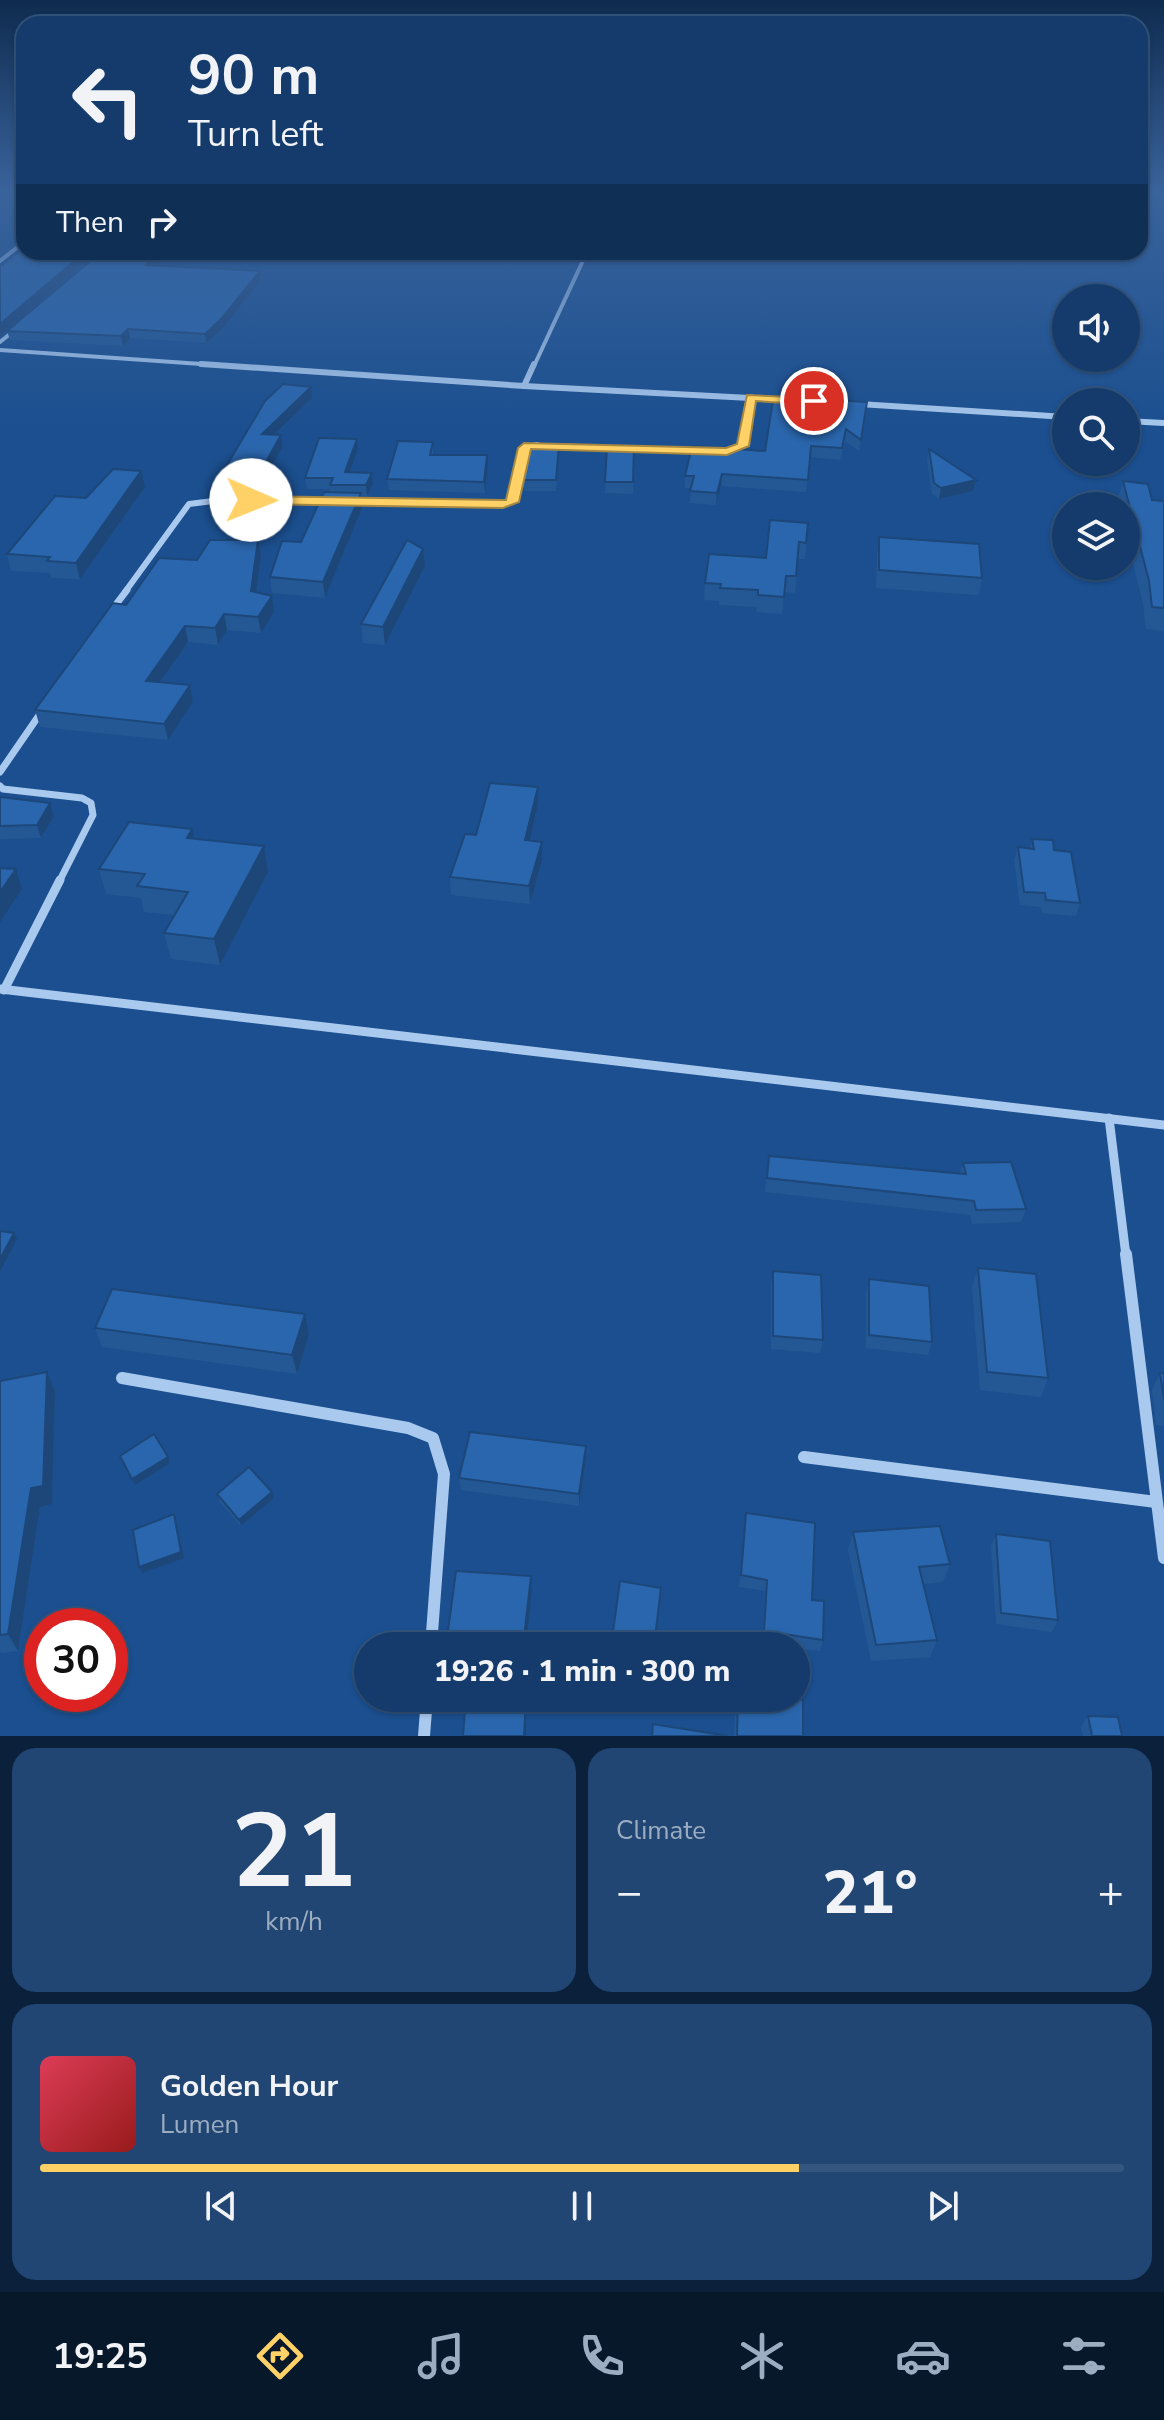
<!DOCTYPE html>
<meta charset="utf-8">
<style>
:root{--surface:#143b6b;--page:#214673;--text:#f1f3f6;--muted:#9dadc1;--line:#33557e;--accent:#ffd166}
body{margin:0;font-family:"Nunito Sans",sans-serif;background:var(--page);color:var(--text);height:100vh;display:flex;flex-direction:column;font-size:30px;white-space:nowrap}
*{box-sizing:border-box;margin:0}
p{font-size:26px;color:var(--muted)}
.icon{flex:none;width:44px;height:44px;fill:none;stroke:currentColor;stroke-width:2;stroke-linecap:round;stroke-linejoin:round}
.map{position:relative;height:1736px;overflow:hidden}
.panel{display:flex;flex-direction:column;gap:12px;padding:12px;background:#0b203b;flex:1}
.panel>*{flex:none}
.banner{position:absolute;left:16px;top:16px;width:1132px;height:244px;border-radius:24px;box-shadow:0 2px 6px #0004,0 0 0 2px var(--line);background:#143b6b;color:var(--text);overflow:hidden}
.fabs{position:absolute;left:1052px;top:284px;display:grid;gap:16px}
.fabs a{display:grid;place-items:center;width:88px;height:88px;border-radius:50%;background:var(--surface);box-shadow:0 2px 6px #0004,0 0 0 2px var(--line);font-size:40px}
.speed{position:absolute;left:24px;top:1608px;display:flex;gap:16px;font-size:40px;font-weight:700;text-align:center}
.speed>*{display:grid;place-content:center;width:104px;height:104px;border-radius:50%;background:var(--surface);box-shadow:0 2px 6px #0004,0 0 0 2px var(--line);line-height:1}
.speed .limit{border:12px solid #d22;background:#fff;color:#111}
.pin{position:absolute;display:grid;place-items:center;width:68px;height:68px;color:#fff;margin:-34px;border:4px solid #fff;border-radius:50%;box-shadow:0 2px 8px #0007}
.me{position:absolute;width:88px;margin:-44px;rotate:91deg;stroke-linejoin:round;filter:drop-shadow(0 0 6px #0008)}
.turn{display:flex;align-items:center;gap:28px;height:168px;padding:0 40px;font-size:36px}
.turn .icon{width:104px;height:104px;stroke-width:2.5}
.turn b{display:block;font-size:56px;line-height:68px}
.then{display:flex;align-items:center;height:76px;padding:0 40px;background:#0003;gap:16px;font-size:30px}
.big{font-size:60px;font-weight:800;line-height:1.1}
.panel .tile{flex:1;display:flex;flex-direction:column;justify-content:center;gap:12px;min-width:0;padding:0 28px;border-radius:24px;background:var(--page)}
.panel .dial{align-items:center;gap:0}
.dial b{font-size:104px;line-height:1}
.song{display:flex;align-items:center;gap:24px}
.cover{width:96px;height:96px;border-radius:12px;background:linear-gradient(135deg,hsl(350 70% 55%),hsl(0 70% 35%))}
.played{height:8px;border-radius:4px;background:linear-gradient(90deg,var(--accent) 70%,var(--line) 70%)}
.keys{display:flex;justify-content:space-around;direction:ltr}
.heat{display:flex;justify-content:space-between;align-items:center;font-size:44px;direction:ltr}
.panel .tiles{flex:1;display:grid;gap:12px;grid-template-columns:1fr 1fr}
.tile:last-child{grid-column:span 2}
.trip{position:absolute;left:354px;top:1632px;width:456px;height:80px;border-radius:40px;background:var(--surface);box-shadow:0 2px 6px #0004,0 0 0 2px var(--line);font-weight:800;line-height:80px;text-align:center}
.dock{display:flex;height:128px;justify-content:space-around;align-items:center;background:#08182b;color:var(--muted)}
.dock .icon{width:56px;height:56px}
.dock .selected{color:var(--accent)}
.dock b{font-size:36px;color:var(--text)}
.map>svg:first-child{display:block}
</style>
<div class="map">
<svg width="1164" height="1736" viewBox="0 0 1164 1736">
<rect width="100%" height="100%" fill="#1b4f8f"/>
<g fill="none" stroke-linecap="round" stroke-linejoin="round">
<g stroke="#a9c9ee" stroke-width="4">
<path d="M1142,189L1164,192"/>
<path d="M0,261L24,242"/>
<path d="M0,342L15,330"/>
<path d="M0,350L230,366"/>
<path d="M534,366L587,252"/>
</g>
<g stroke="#a9c9ee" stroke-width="6">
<path d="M201,364L524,386L842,403"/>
<path d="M524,386L534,364"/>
<path d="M859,404L1066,417"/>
<path d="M1126,421L1164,423"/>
<path d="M550,446L701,451"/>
<path d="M726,452L743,446L751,397"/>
<path d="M351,502H512L524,448L537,445"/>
<path d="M125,592L189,504L221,500L330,502"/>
</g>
<g stroke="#a9c9ee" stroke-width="7">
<path d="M111,611L127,590"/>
<path d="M0,772L42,711"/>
<path d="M0,786L3,789L82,798L91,803L93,815L59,882"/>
</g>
<g stroke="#a9c9ee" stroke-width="9">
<path d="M0,989L1164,1125"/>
<path d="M4,990L60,880"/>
<path d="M1109,1118L1126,1256"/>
</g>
<g stroke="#a9c9ee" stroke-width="12">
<path d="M1126,1254L1164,1558"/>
<path d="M122,1378L408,1428L433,1438L444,1474L431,1646"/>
<path d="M804,1457L1156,1502"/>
<path d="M424,1736L427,1698"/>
</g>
</g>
<g fill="#245895">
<path d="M0,189H21L9,198L0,197Z"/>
<path d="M170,252L156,265L260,271L261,280L224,327L206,343L130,338L123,346L10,340L7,331Z"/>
<path d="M312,398L275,435H281L283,446L260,487L223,486L221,475Z"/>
<path d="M867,402L859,451L845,441L840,460L810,457L806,492L721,486L716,505L690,503L691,488H685V476L765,451Z"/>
<path d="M357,439L358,449L350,472L372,473L373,484L367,496H361L362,508L325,598L272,593L270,577L301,542L330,492V489H307L305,478Z"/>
<path d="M433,442V455L488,467L485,493L389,490L387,479Z"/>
<path d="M559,445L556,491H524L523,480Z"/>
<path d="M607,447L634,448L633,494L605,493Z"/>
<path d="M929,449L976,480L973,491L939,499L932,494L927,460Z"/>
<path d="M1123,481L1152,500L1164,501V631L1146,629L1143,603L1126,537V506H1118L1117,502Z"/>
<path d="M145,487L80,579L51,578L50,573L11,571L7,554L86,498Z"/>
<path d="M808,523L805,559H798L795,593L784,592L782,614L756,612L757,607L719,605V601L704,600L705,583L766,558Z"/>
<path d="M879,537L982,578L979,595L876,588L877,555Z"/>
<path d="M423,549L425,566L385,645L363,643L361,624Z"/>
<path d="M261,556L256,592L274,612L261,633L227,630L218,645L188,642L161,682L190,685L193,702L168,740L40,727L35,710L197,560Z"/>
<path d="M0,797L50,803L54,816L41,838L0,839Z"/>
<path d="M538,804L530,840L542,860L530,904L451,895L450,877L476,835Z"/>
<path d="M194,838L268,872L220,965L171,959L164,933L174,915L144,912L141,898L106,894L99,869Z"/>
<path d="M1032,839L1054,850L1080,903L1076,916L1042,913L1041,907L1020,905L1014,860L1018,847L1030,848Z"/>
<path d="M769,1156L960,1173L963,1163L1026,1209L1021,1222L972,1224L970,1215L765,1192Z"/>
<path d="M978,1268L1048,1378L1041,1397L980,1390L972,1287Z"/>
<path d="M773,1271L823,1340L820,1353L771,1349V1284Z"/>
<path d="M869,1279L932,1342L928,1355L866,1348V1293Z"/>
<path d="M305,1314L309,1334L297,1374L102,1347L95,1328Z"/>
<path d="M47,1372L55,1391L52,1504L40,1507L18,1651L1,1653L0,1651V1381Z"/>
<path d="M1160,1373H1164V1426L1156,1425L1152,1390Z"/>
<path d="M586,1446V1459L579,1506L461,1490L459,1478Z"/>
<path d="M272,1492L274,1498L241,1526L219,1501L217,1494Z"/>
<path d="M746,1513L812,1600L823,1640L820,1651L796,1648V1646H786L762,1642L765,1591L739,1587Z"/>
<path d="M853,1532L950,1564L943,1582L923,1584L937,1640L930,1657L871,1661L848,1550Z"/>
<path d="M996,1534L1058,1620L1052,1632L996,1624L991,1546Z"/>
<path d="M737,1698H787L803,1736H734L735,1708Z"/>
<path d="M1088,1716L1122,1736H1083L1081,1727Z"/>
</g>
<g fill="#1d4779">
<path d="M7,189H21L9,198Z"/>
<path d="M85,252H97L0,336V324Z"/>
<path d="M159,252H170L148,273L146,265Z"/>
<path d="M260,271L261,280L224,327L206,343L205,334Z"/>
<path d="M128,329L130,338L123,346L121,336Z"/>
<path d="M311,387L312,398L264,445L262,434Z"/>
<path d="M281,435L283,446L260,487L258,476Z"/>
<path d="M357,439L358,449L346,483L345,472Z"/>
<path d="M487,455L488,467L485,493L484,482Z"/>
<path d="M141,471L145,487L80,579L76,563Z"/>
<path d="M372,473L373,484L367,496L366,485Z"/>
<path d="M722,474L721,486L716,505L717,493Z"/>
<path d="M976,480L973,491L939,499L941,488Z"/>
<path d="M361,493L362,508L325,598L323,582Z"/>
<path d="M258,540L261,556L254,607L251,591Z"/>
<path d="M423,549L425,566L385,645L383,627Z"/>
<path d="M272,596L274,612L261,633L258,617Z"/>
<path d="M224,614L227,630L218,645L215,628Z"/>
<path d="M185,626L188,642L150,697L146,681Z"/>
<path d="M190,685L193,702L168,740L164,724Z"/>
<path d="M538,787V804L526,858L525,840Z"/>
<path d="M50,803L54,816L41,838L37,825Z"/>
<path d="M192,829L198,855L187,838Z"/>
<path d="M542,842V860L530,904L529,886Z"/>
<path d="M264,846L268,872L220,965L214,939Z"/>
<path d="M16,869L22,889L0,922V892Z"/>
<path d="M14,1233L17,1239L0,1271V1259Z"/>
<path d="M305,1314L309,1334L297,1374L292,1355Z"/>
<path d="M47,1372L55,1391L52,1504L40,1507L18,1651L8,1634Z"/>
<path d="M586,1446V1459L579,1506V1494Z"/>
<path d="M168,1457L170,1463L135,1485L132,1479Z"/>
<path d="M272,1492L274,1498L241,1526L239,1520Z"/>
<path d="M174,1514L184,1558L142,1573L139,1567Z"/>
<path d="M531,1576L532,1590L526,1646H523Z"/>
<path d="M526,1700V1736H524Z"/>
</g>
<g fill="#2a66ad" stroke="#1d4779" stroke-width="2">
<path d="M24,248V252H85L0,324V265H2Z"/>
<path d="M101,252H159L146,265L260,271L222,318L205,334L128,329L121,336L7,331Z"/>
<path d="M283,384L311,387L262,434L281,435L258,476L221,475L265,401Z"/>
<path d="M832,400L867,402L861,440L846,429L842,448L811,446L808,480L722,474L717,493L690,491L694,476H685L692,446L765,451L773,401L832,404Z"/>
<path d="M319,438L357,439L345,472L372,473L366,485H330L333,478H305Z"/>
<path d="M398,441L433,442L430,455H487L484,482L387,479Z"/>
<path d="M528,444L559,445L556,480H523Z"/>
<path d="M607,447L634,448L633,482H605Z"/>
<path d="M929,449L976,480L941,488L934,483Z"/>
<path d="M113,469L141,471L76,563L47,561L50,557L7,554L55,496L86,498Z"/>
<path d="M1123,481L1148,484L1152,500L1164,501V608L1152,607L1149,581Z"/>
<path d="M324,492L361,493L323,582L270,577L282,541L301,542Z"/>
<path d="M770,520L808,523L806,543L799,542L796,576H786L784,597L758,595V590L720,588L721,584L705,583L709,554L766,558Z"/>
<path d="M879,537L979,544L982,578L879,570Z"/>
<path d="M210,540H258L251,591L272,596L258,617L224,614L215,628L185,626L146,681L190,685L164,724L35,710L113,603L126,605L159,558L197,560Z"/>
<path d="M407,540L423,549L383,627L361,624Z"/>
<path d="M490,783L538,787L525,840L542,842L529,886L450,877L465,834L476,835Z"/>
<path d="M0,797L50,803L37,825L0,826Z"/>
<path d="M129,822L192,829L187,838L264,846L214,939L164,933L188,892L137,886L145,874L99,869Z"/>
<path d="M1032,839L1053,840L1054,850L1071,852L1080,903L1046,900L1045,893L1024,892L1018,847L1034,849Z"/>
<path d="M0,868L16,869L0,892Z"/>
<path d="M769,1156L966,1174L963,1163L1011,1162L1026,1209L976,1210L974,1201L767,1178Z"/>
<path d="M0,1231L14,1233L0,1259Z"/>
<path d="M978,1268L1036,1274L1048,1378L987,1372Z"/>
<path d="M773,1271L821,1275L823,1340L773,1336Z"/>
<path d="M869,1279L929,1286L932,1342L869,1335Z"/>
<path d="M112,1289L305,1314L292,1355L95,1328Z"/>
<path d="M47,1372L43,1486L31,1488L8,1634L0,1635V1381Z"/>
<path d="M1160,1373H1164V1400Z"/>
<path d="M470,1432L586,1446L579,1494L459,1478Z"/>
<path d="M154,1434L168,1457L132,1479L120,1456Z"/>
<path d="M249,1467L272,1492L239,1520L217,1494Z"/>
<path d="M746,1513L815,1523L812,1600L824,1601L823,1640L764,1631L767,1580L741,1575Z"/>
<path d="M174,1514L181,1552L139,1567L133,1530Z"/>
<path d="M940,1526L950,1564L919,1567L937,1640L876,1645L853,1532Z"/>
<path d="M996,1534L1050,1541L1058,1620L1001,1613Z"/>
<path d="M456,1571L531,1576L523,1646H446Z"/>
<path d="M620,1581L661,1588L654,1646H611Z"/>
<path d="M466,1698H518V1700H526L524,1736H463Z"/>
<path d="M738,1698H787L803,1700V1736H737Z"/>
<path d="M1088,1716L1118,1717L1122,1736H1092Z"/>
<path d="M653,1724L728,1736H652Z"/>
</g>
<linearGradient id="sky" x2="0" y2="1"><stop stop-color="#0f2b4f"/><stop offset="0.44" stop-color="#39639b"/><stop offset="1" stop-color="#39639b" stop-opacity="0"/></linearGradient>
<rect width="1164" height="432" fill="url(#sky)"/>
<path fill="#ffd166" stroke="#a68842" stroke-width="2" d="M747,395L814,398L820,401L814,405L756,401L749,446L727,455L531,449L519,502L503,508L251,504L244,500L251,496L503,500H506L518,448L524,443L726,448L737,444Z"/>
</svg>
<div class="fabs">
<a><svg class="icon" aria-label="sound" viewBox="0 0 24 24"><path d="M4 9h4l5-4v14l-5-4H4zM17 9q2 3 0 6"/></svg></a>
<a><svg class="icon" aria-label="search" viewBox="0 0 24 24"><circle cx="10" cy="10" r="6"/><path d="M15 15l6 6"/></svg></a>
<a><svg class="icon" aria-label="layers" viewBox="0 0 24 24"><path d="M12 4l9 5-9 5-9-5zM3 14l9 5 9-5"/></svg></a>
</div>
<div class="speed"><div class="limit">30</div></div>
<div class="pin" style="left:814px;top:401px;background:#d93025"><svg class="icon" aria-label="arrive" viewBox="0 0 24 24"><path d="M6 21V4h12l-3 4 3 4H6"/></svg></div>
<svg class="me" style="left:251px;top:500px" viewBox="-20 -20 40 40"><circle r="19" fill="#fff"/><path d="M0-13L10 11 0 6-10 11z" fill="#ffd166"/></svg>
<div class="trip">19:26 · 1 min · 300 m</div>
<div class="banner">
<div class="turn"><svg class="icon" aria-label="left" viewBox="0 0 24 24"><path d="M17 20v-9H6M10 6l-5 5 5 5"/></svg><div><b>90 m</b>Turn left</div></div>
<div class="then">Then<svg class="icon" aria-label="right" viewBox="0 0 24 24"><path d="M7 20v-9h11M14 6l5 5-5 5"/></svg></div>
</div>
</div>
<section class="panel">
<div class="tiles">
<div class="tile dial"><b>21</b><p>km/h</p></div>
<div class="tile"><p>Climate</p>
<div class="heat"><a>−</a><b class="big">21°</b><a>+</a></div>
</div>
<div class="tile">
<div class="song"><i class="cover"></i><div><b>Golden Hour</b><p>Lumen</p></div></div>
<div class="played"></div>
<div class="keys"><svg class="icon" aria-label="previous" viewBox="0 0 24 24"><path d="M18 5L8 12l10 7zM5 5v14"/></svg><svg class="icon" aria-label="pause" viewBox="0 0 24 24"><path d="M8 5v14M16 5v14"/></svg><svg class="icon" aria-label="next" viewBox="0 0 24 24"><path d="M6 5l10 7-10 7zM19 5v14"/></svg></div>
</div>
</div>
</section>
<nav class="dock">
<b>19:25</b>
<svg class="icon selected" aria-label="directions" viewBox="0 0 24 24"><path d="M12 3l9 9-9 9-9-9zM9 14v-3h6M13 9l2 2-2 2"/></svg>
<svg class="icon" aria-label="music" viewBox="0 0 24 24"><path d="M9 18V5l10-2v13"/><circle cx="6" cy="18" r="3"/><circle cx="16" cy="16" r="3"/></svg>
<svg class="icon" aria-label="phone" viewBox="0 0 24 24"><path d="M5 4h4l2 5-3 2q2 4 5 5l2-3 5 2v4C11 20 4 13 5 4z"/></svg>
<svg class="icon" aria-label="climate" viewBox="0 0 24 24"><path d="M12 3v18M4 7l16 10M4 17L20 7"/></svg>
<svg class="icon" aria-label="car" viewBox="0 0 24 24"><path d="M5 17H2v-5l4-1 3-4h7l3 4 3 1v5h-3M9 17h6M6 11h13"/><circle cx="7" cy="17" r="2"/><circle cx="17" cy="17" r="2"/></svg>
<svg class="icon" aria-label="filters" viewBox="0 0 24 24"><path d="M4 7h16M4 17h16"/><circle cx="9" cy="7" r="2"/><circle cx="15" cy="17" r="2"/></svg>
</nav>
